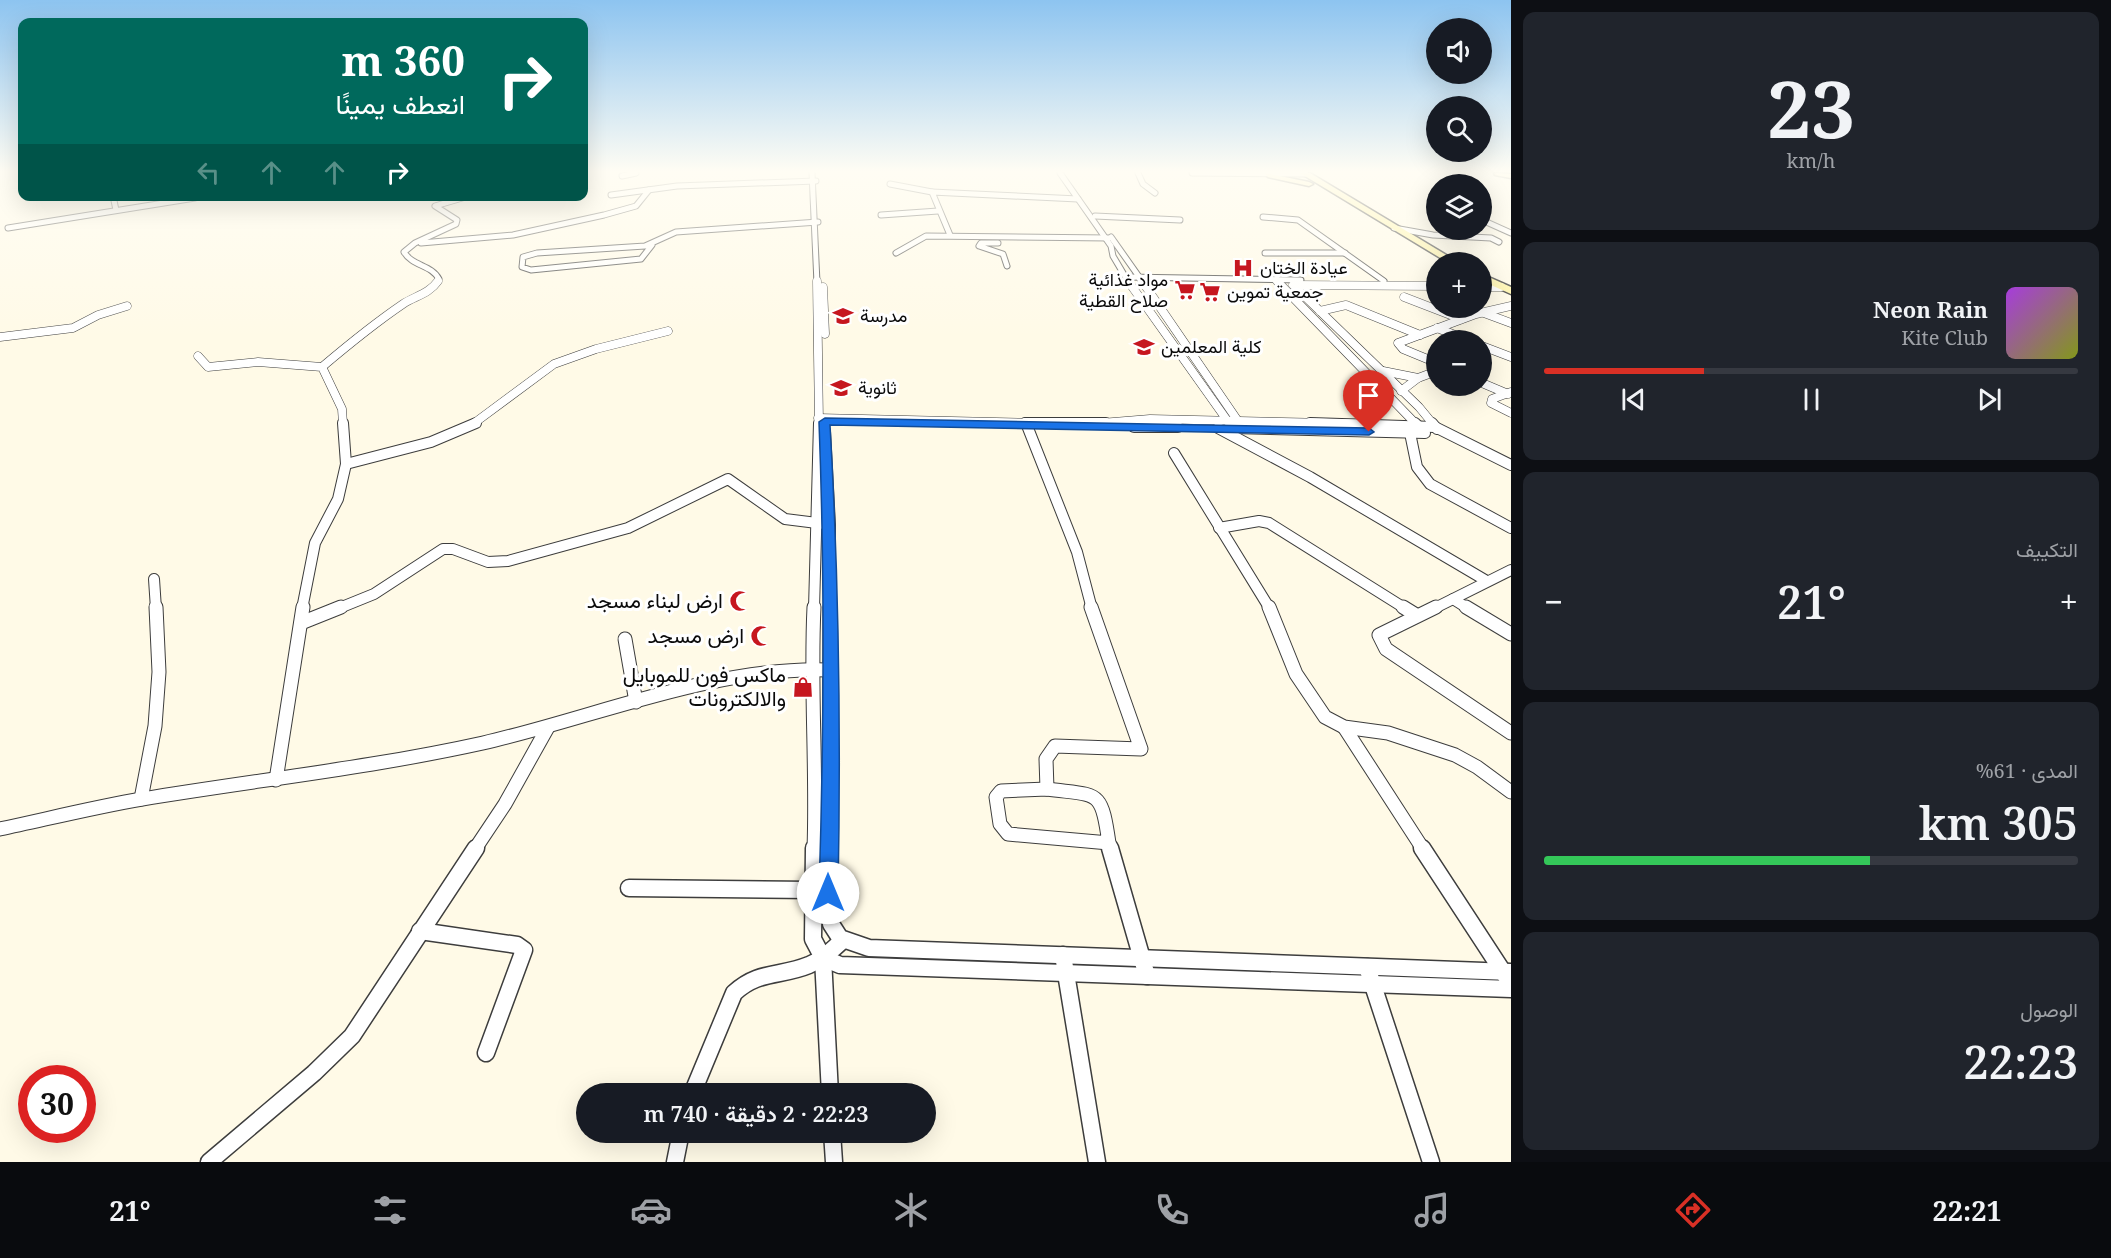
<!DOCTYPE html>
<html lang="ar">
<meta charset="utf-8">
<style>
:root{--surface:#171b24;--page:#20242c;--text:#f1f3f6;--muted:#9ea1a6;--line:#363941;--accent:#d93025}
body{margin:0;font-family:"Noto Serif",Vazirmatn,serif;background:var(--page);color:var(--text);direction:rtl;height:100vh;display:flex;flex-direction:column;font-size:22px;white-space:nowrap}
*{box-sizing:border-box;margin:0}
p{font-size:20px;color:var(--muted)}
.icon{flex:none;width:33px;height:33px;fill:none;stroke:currentColor;stroke-width:2;stroke-linecap:round;stroke-linejoin:round}
.map{position:relative;flex:1;overflow:hidden;direction:ltr}
.side{display:flex;flex-direction:column;gap:12px;padding:12px;background:#0d0f14;width:600px}
.side>*{flex:none}
.top-card{position:absolute;left:18px;top:18px;width:570px;height:183px;border-radius:12px;box-shadow:0 6px 24px #0002;direction:rtl;background:#00695c;color:#fff;overflow:hidden}
.buttons{position:absolute;left:1426px;top:18px;display:grid;gap:12px}
.buttons a{display:grid;place-items:center;width:66px;height:66px;border-radius:50%;background:var(--surface);box-shadow:0 6px 24px #0002;font-size:30px}
.speed{position:absolute;left:18px;top:1065px;display:flex;gap:12px;font-size:30px;font-weight:700;text-align:center}
.speed>*{display:grid;place-content:center;width:78px;height:78px;border-radius:50%;background:var(--surface);box-shadow:0 6px 24px #0002;line-height:1}
.speed .limit{border:9px solid #d22;background:#fff;color:#111}
.pin{position:absolute;display:grid;place-items:center;width:51px;height:51px;color:#fff;margin:-62px -26px;border-radius:50% 50% 50% 0;rotate:-45deg;box-shadow:0 0 6px #0007}
.pin .icon{rotate:45deg}
.me{position:absolute;width:66px;margin:-33px;rotate:0deg;stroke-linejoin:round;filter:drop-shadow(0 0 4px #0008)}
.turn{display:flex;align-items:center;gap:21px;height:126px;padding:0 24px;font-size:27px}
.turn .icon{width:78px;height:78px;stroke-width:2.5}
.turn b{display:block;font-size:42px;line-height:51px}
.lanes{display:flex;align-items:center;height:57px;padding:0 24px;background:#0003;justify-content:center;gap:30px;direction:ltr}
.lanes .off{opacity:.35}
.big{font-size:45px;font-weight:600;line-height:1.1}
.side .tile{flex:1;display:flex;flex-direction:column;justify-content:center;gap:9px;min-width:0;padding:0 21px;border-radius:12px;background:var(--page)}
.side .dial{align-items:center;gap:0}
.dial b{font-size:78px;line-height:1}
.song{display:flex;align-items:center;gap:18px}
.cover{width:72px;height:72px;border-radius:9px;background:linear-gradient(135deg,hsl(280 70% 55%),hsl(70 70% 35%))}
.played{height:6px;border-radius:3px;background:linear-gradient(90deg,var(--accent) 30%,var(--line) 30%)}
.keys{display:flex;justify-content:space-around;direction:ltr}
.heat{display:flex;justify-content:space-between;align-items:center;font-size:33px;direction:ltr}
.charge{height:9px;border-radius:4px;background:linear-gradient(90deg,#34c759 61%,var(--line) 0)}
.trip{position:absolute;left:576px;top:1083px;width:360px;height:60px;border-radius:30px;background:var(--surface);box-shadow:0 6px 24px #0002;font-weight:600;line-height:60px;text-align:center;direction:rtl}
.menu{display:flex;height:96px;justify-content:space-around;align-items:center;background:#090b0e;color:var(--muted)}
.menu .icon{width:42px;height:42px}
.menu .on{color:var(--accent)}
.menu b{font-size:27px;color:var(--text)}
main{display:flex;flex:1;min-height:0}
.map>svg:first-child{display:block}
</style>
<main>
<section class="side">
<div class="tile dial"><b>23</b><p>km/h</p></div>
<div class="tile">
<div class="song"><i class="cover"></i><div><b>Neon Rain</b><p>Kite Club</p></div></div>
<div class="played"></div>
<div class="keys"><svg class="icon" aria-label="previous" viewBox="0 0 24 24"><path d="M18 5L8 12l10 7zM5 5v14"/></svg><svg class="icon" aria-label="pause" viewBox="0 0 24 24"><path d="M8 5v14M16 5v14"/></svg><svg class="icon" aria-label="next" viewBox="0 0 24 24"><path d="M6 5l10 7-10 7zM19 5v14"/></svg></div>
</div>
<div class="tile"><p>التكييف</p>
<div class="heat"><a>−</a><b class="big">21°</b><a>+</a></div>
</div>
<div class="tile"><p>المدى · 61%</p><b class="big">305 km</b><div class="charge"></div></div>
<div class="tile"><p>الوصول</p><b class="big">22:23</b></div>
</section>
<div class="map">
<svg width="1511" height="1162" viewBox="0 0 1511 1162">
<rect width="100%" height="100%" fill="#fffae7"/>
<g fill="none" stroke-linecap="round" stroke-linejoin="round">
<g stroke="#3d3d3d" stroke-width="7">
<g id="street-far4">
<path d="M812,173L817,283"/>
<path d="M1060,173L1111,246L1113,256L1129,283"/>
<path d="M1138,173L1143,184L1155,193"/>
<path d="M1192,173L1306,174"/>
<path d="M622,176L636,173"/>
<path d="M890,184L932,192"/>
<path d="M611,195L677,186L816,181"/>
<path d="M113,196L116,210"/>
<path d="M881,215L938,211"/>
<path d="M1095,216L1180,220"/>
<path d="M1263,217L1298,220L1384,281"/>
<path d="M1482,220L1511,233"/>
<path d="M8,228L195,198"/>
<path d="M1394,228L1433,235L1491,238L1499,242"/>
<path d="M950,235L932,192L1078,199"/>
<path d="M1111,237L1142,281"/>
<path d="M421,243L513,235L604,215L636,206L649,190"/>
<path d="M998,243H981L979,246L1003,254L1007,266"/>
<path d="M652,245L641,259L531,270L522,267L523,257L537,253L645,246L676,232L818,222"/>
<path d="M896,253L926,236L1109,238"/>
<path d="M1265,253H1345"/>
<path d="M1127,277L1301,280"/>
<path d="M1276,280L1278,283"/>
<path d="M437,283L439,279C432,265 412,266 404,252L415,243L456,224L457,220L435,206L469,196"/>
</g>
</g>
<g stroke="#3d3d3d" stroke-width="9">
<g id="street-far3">
<path d="M817,281L819,424"/>
<path d="M1128,281L1229,423"/>
<path d="M1142,281L1240,424"/>
<path d="M1277,281L1416,424"/>
<path d="M823,287L825,334"/>
<path d="M1482,287H1501"/>
<path d="M1404,297L1461,319"/>
<path d="M1320,311L1346,305L1420,335"/>
<path d="M1484,313L1511,323"/>
<path d="M1437,328L1468,340"/>
<path d="M0,337L73,328L98,315L127,306"/>
<path d="M1482,346L1511,357"/>
<path d="M198,356L208,367L258,362L322,367L342,409L343,424"/>
<path d="M1437,363L1403,349L1398,343L1476,314L1511,306"/>
<path d="M322,367C348,345 375,323 403,304C415,296 429,294 438,281"/>
<path d="M1383,371L1418,378"/>
<path d="M1482,383L1508,394"/>
<path d="M1401,391L1418,378L1437,371"/>
<path d="M1511,392L1492,399L1491,403L1511,413"/>
<path d="M818,418L1089,424L1150,419L1377,424"/>
<path d="M473,424L554,364L596,349L668,331"/>
<path d="M1433,424L1419,407L1293,285L1437,286"/>
</g>
</g>
<g stroke="#3d3d3d" stroke-width="12">
<g id="street-far2">
<path d="M1025,423H1106"/>
<path d="M1026,423L1077,552L1092,609"/>
<path d="M1239,423L1241,425"/>
<path d="M1310,423L1435,427L1511,465"/>
<path d="M1415,423L1420,428"/>
<path d="M1432,423L1437,429"/>
<path d="M1134,427H1178"/>
<path d="M1218,428L1310,477L1485,580"/>
<path d="M1233,428L1425,433"/>
<path d="M825,431L830,525V609"/>
<path d="M1410,433L1417,467L1430,484L1511,528"/>
<path d="M1174,453L1270,609"/>
<path d="M346,464L431,442L476,423"/>
<path d="M1219,528L1259,521L1269,523L1406,609"/>
<path d="M154,579L156,609"/>
<path d="M1453,599L1469,609"/>
<path d="M302,609L315,543L338,499L346,464L343,423"/>
<path d="M337,609L374,594L443,549H453L488,562L508,561L628,528L728,479L785,519L825,524"/>
<path d="M814,609L819,423"/>
<path d="M1433,609L1511,570"/>
</g>
</g>
<g stroke="#3d3d3d" stroke-width="15">
<g id="street-far1">
<path d="M814,607C810,688 817,768 814,849"/>
<path d="M1269,607L1296,674L1325,717L1344,727L1388,733L1455,755L1477,767L1511,792"/>
<path d="M1403,607L1416,615"/>
<path d="M1436,607L1379,635L1386,649L1511,733"/>
<path d="M1466,607L1511,634"/>
<path d="M301,623L341,607"/>
<path d="M625,639L636,702"/>
<path d="M1344,727L1423,849"/>
<path d="M276,780L303,607"/>
<path d="M1047,789L1046,759L1055,746L1141,749L1091,607"/>
<path d="M1047,789C1099,796 1101,788 1109,843L1008,834L1000,824L996,797L1001,791Z"/>
<path d="M141,799L155,726L159,672L156,607"/>
<path d="M0,829C47,819 95,807 142,799C256,780 370,768 483,743C593,718 715,666 828,670"/>
<path d="M1109,843L1111,849"/>
<path d="M475,849L505,804L548,727"/>
<path d="M829,849L830,607"/>
</g>
</g>
<g stroke="#3d3d3d" stroke-width="19">
<g id="street">
<path d="M814,848L813,939L823,958L840,965L1511,989"/>
<path d="M829,848L831,924L840,938L869,948L1511,972"/>
<path d="M1110,848L1147,976"/>
<path d="M1422,848L1511,984"/>
<path d="M629,888L812,890"/>
<path d="M420,931L517,945L524,950L486,1053"/>
<path d="M1063,955L1097,1162"/>
<path d="M823,958L830,1094"/>
<path d="M1367,967L1431,1162"/>
<path d="M692,1094L734,993C759,970 780,977 809,965C822,960 832,950 843,940"/>
<path d="M832,1132L834,1162"/>
<path d="M209,1162L314,1073L352,1036L476,848"/>
<path d="M675,1162L681,1132"/>
</g>
</g>
<g stroke="#2c2c2c" stroke-width="3">
<g id="secondary">
<path d="M1265,173L1309,182L1313,184L1309,186L1268,177Z"/>
<path d="M1300,173H1310L1458,262H1447Z"/>
<path d="M1494,173L1511,174V178L1495,175Z"/>
<path d="M1482,274L1511,287V294L1482,281Z"/>
</g>
</g>
<use href="#street-far4" stroke="#fff" stroke-width="5"/>
<use href="#street-far3" stroke="#fff" stroke-width="8"/>
<use href="#street-far2" stroke="#fff" stroke-width="10"/>
<use href="#street-far1" stroke="#fff" stroke-width="13"/>
<use href="#street" stroke="#fff" stroke-width="16"/>
<use href="#secondary" fill="#fff4a2" fill-rule="evenodd"/>
</g>
<linearGradient id="sky" x2="0" y2="1"><stop stop-color="#8dc4f0"/><stop offset="0.51" stop-color="#fffdf4"/><stop offset="1" stop-color="#fffdf4" stop-opacity="0"/></linearGradient>
<rect width="1511" height="336" fill="url(#sky)"/>
<path fill="#1a73e8" stroke="#114b97" stroke-width="1.5" d="M825,418L1369,428L1374,432L1369,435L830,425C839,581 841,737 838,893L835,900L828,902L821,900L819,893C824,736 825,579 819,422Z"/>
<defs>
<g id="hospital-bare" transform="scale(1.62)"><path d="M-5-5h3v3.5h4V-5h3V5h-3V1.5h-4V5h-3Z" fill="#c6161f" stroke="#fff" stroke-width="2.5" paint-order="stroke"/></g>
<g id="supermarket-bare" transform="scale(1.62)"><path d="M-6-5.5h2.5l.6 2H6L4.5 2H-2.5L-4.4-4H-6ZM-1.5 3.2a1.3 1.3 0 1 0 .1 0ZM3 3.2a1.3 1.3 0 1 0 .1 0Z" fill="#c6161f" stroke="#fff" stroke-width="2.5" paint-order="stroke"/></g>
<g id="school-bare" transform="scale(1.62)"><path d="M0-5L7-2L0 1L-7-2ZM-4 1L0 2.5L4 1V4Q0 6-4 4Z" fill="#c6161f" stroke="#fff" stroke-width="2.5" paint-order="stroke"/></g>
<g id="mosque-bare" transform="scale(1.62)"><path d="M3.5-4.9A6 6 0 1 0 3.5 4.9A5 5 0 1 1 3.5-4.9Z" fill="#c6161f" stroke="#fff" stroke-width="2.5" paint-order="stroke"/></g>
<g id="shop-bare" transform="scale(1.62)"><path d="M-5-2.5h2.3a2.7 3.5 0 0 1 5.4 0H5L5.5 6h-11ZM-1.5-2.5h3a1.5 2.3 0 0 0-3 0Z" fill="#c6161f" stroke="#fff" stroke-width="2.5" paint-order="stroke"/></g>
</defs>
<g fill-rule="evenodd">
<use href="#hospital-bare" x="1243" y="268"/>
<use href="#supermarket-bare" x="1185" y="290"/>
<use href="#supermarket-bare" x="1210" y="292"/>
<use href="#school-bare" x="843" y="316"/>
<use href="#school-bare" x="1144" y="347"/>
<use href="#school-bare" x="841" y="388"/>
<use href="#mosque-bare" x="740" y="601"/>
<use href="#mosque-bare" x="761" y="636"/>
<use href="#shop-bare" x="803" y="687"/>
</g>
<g text-anchor="middle" stroke-width="6" stroke-linejoin="round" paint-order="stroke">
<g font-size="18" fill="#0a0a0a" stroke="#fff" text-anchor="start">
<text x="1260" y="274">عيادة الختان</text>
<text x="1168" y="286" text-anchor="end">مواد غذائية<tspan x="1168" dy="21">صلاح القطية</tspan></text>
<text x="1227" y="298">جمعية تموين</text>
<text x="860" y="322">مدرسة</text>
<text x="1161" y="353">كلية المعلمين</text>
<text x="858" y="394">ثانوية</text>
</g>
<g font-size="21" fill="#0a0a0a" stroke="#fff" text-anchor="end">
<text x="723" y="608">ارض لبناء مسجد</text>
<text x="744" y="643">ارض مسجد</text>
<text x="786" y="682">ماكس فون للموبايل<tspan x="786" dy="24">والالكترونات</tspan></text>
</g>
</g>
</svg>
<div class="buttons">
<a><svg class="icon" aria-label="sound" viewBox="0 0 24 24"><path d="M4 9h4l5-4v14l-5-4H4zM17 9q2 3 0 6"/></svg></a>
<a><svg class="icon" aria-label="search" viewBox="0 0 24 24"><circle cx="10" cy="10" r="6"/><path d="M15 15l6 6"/></svg></a>
<a><svg class="icon" aria-label="layers" viewBox="0 0 24 24"><path d="M12 4l9 5-9 5-9-5zM3 14l9 5 9-5"/></svg></a>
<a>+</a>
<a>−</a>
</div>
<div class="speed"><div class="limit">30</div></div>
<div class="pin" style="left:1369px;top:432px;background:#d93025"><svg class="icon" aria-label="arrive" viewBox="0 0 24 24"><path d="M6 21V4h12l-3 4 3 4H6"/></svg></div>
<svg class="me" style="left:828px;top:893px" viewBox="-20 -20 40 40"><circle r="19" fill="#fff"/><path d="M0-13L10 11 0 6-10 11z" fill="#1a73e8"/></svg>
<div class="trip">22:23 · 2 دقيقة · 740 m</div>
<div class="top-card">
<div class="turn"><svg class="icon" aria-label="right" viewBox="0 0 24 24"><path d="M7 20v-9h11M14 6l5 5-5 5"/></svg><div><b>360 m</b>انعطف يمينًا</div></div>
<div class="lanes"><svg class="icon off" aria-label="left" viewBox="0 0 24 24"><path d="M17 20v-9H6M10 6l-5 5 5 5"/></svg><svg class="icon off" aria-label="ahead" viewBox="0 0 24 24"><path d="M12 20V5M6 11l6-6 6 6"/></svg><svg class="icon off" aria-label="ahead" viewBox="0 0 24 24"><path d="M12 20V5M6 11l6-6 6 6"/></svg><svg class="icon" aria-label="right" viewBox="0 0 24 24"><path d="M7 20v-9h11M14 6l5 5-5 5"/></svg></div>
</div>
</div>
</main>
<nav class="menu">
<b>22:21</b>
<svg class="icon on" aria-label="directions" viewBox="0 0 24 24"><path d="M12 3l9 9-9 9-9-9zM9 14v-3h6M13 9l2 2-2 2"/></svg>
<svg class="icon" aria-label="music" viewBox="0 0 24 24"><path d="M9 18V5l10-2v13"/><circle cx="6" cy="18" r="3"/><circle cx="16" cy="16" r="3"/></svg>
<svg class="icon" aria-label="phone" viewBox="0 0 24 24"><path d="M5 4h4l2 5-3 2q2 4 5 5l2-3 5 2v4C11 20 4 13 5 4z"/></svg>
<svg class="icon" aria-label="climate" viewBox="0 0 24 24"><path d="M12 3v18M4 7l16 10M4 17L20 7"/></svg>
<svg class="icon" aria-label="car" viewBox="0 0 24 24"><path d="M5 17H2v-5l4-1 3-4h7l3 4 3 1v5h-3M9 17h6M6 11h13"/><circle cx="7" cy="17" r="2"/><circle cx="17" cy="17" r="2"/></svg>
<svg class="icon" aria-label="filters" viewBox="0 0 24 24"><path d="M4 7h16M4 17h16"/><circle cx="9" cy="7" r="2"/><circle cx="15" cy="17" r="2"/></svg>
<b>21°</b>
</nav>
